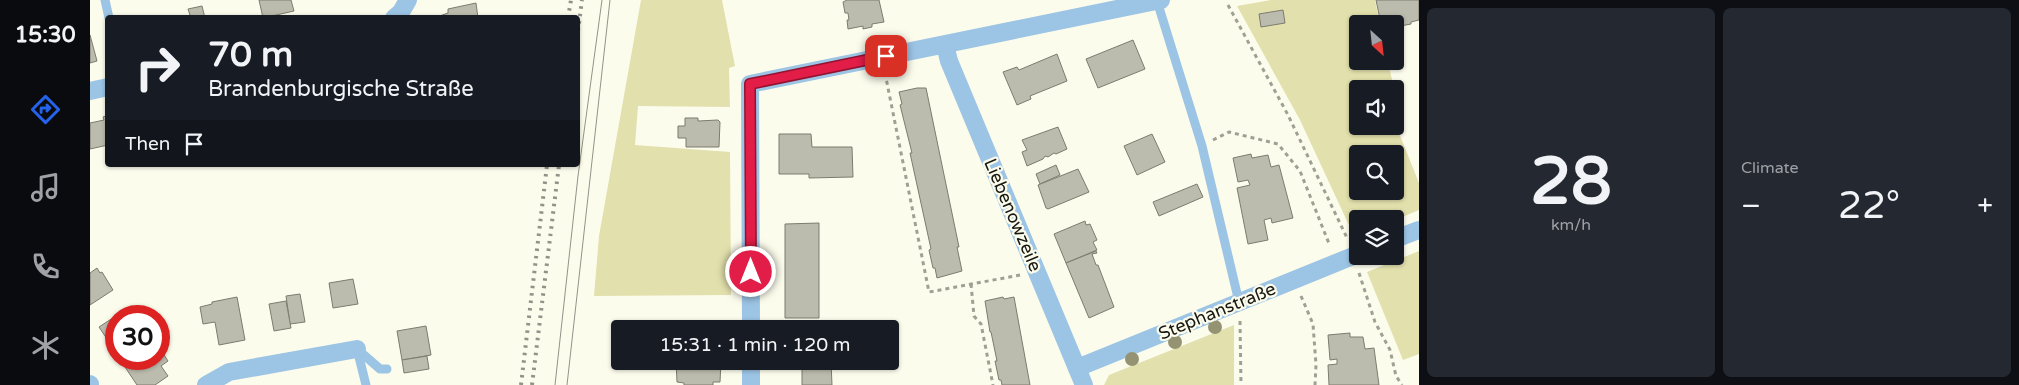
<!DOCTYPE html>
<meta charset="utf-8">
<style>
:root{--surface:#171b24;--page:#242831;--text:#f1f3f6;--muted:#9ea1a6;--accent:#2563eb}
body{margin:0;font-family:"Varela Round",sans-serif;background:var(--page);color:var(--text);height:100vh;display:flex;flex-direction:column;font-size:19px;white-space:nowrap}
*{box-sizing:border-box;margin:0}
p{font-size:16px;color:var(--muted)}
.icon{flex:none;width:28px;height:28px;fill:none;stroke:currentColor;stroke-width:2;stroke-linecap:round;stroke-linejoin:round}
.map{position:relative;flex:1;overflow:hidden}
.details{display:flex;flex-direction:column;gap:8px;padding:8px;background:#0d0f14;width:600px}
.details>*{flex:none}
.top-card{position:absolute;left:15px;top:15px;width:475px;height:152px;border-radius:5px;box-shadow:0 1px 4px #0004;background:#171b24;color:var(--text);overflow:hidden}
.needle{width:32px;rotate:153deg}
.tools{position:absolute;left:1259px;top:15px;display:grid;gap:10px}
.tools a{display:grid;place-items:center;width:55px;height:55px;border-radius:5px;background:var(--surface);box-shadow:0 1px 4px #0004;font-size:25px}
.speed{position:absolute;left:15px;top:305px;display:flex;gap:10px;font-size:25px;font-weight:700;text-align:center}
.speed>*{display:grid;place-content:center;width:65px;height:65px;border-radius:50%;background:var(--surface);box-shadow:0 1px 4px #0004;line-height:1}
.speed .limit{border:8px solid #d22;background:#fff;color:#111}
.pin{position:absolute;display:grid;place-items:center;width:42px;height:42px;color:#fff;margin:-21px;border-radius:10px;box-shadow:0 2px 8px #0006}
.me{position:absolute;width:55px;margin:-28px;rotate:0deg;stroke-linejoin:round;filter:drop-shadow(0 0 4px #0008)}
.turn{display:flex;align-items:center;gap:18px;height:105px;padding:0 20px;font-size:22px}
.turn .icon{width:65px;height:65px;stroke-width:2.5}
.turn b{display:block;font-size:35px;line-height:42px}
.then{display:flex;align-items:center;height:48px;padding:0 20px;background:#0003;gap:10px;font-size:19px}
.big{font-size:38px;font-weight:600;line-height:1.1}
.details .card{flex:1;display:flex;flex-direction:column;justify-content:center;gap:8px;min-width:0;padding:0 18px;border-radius:8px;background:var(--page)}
.details .dial{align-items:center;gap:0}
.dial b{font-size:65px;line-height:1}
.heat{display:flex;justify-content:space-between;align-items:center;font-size:28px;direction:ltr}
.details .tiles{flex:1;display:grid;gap:8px;grid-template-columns:repeat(2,1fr)}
.trip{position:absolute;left:521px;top:320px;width:288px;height:50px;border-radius:5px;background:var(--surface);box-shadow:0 1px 4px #0004;font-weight:600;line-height:50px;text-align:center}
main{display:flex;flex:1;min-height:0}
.menu{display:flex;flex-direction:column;width:90px;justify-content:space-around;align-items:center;background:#090b0e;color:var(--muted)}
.menu .icon{width:35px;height:35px}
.menu .selected{color:var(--accent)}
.menu b{font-size:22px;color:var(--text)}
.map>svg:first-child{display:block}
</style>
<main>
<nav class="menu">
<b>15:30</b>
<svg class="icon selected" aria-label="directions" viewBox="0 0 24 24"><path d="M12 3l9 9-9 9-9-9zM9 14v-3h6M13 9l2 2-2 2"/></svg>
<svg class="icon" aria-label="music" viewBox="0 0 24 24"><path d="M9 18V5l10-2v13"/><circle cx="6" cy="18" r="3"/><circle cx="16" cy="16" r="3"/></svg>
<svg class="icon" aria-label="phone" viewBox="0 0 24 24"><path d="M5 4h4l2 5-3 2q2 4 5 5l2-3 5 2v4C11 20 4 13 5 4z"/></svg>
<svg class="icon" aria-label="climate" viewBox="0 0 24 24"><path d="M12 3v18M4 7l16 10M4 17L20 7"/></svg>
</nav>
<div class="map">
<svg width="1329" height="385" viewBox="0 0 1329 385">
<rect width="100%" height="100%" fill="#fcfced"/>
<g fill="#e2e0ac" fill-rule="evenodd">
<path d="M551,0H632L645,66L639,68L640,107L548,106L545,145L640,152L641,295L504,296L509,236Z"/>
<path d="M1181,0H1285L1290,24H1268V61H1298L1304,89H1268V126H1305V123L1329,183V210L1305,220L1268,219L1267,235L1264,236L1210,120L1147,6ZM1268,154H1305V191H1268Z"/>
<path d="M1329,251V354L1313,360L1277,272Z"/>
<path d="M1144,325V385H1014L1019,375Z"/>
</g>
<g fill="#bcbcae" stroke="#7c7b6f">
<path d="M169,0H201L204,11L173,18Z"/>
<path d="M757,0H789L794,22L782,24V27L773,29V26L758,29L757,20H759L758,13H755L753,2Z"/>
<path d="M1286,0H1329V20L1321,22V24L1305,27V24H1291Z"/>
<path d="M386,3L388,18H344L358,13V9Z"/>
<path d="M112,6L115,18H91L100,15L98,9Z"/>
<path d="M1193,10L1195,23L1171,27L1169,14Z"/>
<path d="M0,35L7,61L0,63Z"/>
<path d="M1043,40L1055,69L1008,88L996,59Z"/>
<path d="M967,54L977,81L940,96L941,99L927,105L913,72L927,67L929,70Z"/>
<path d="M827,88H836L869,247H867L872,271L847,278L845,268H843L839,250L841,249L820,153H822L810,105L812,104L809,92Z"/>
<path d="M18,115V145L0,149V123L14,120L13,117Z"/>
<path d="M595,118H608V121L628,120L630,122L629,147H596V138H588V126H595Z"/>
<path d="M968,127L977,149L966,154L964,153L958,157L955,156L953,159L937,166L932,152L937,150L932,140Z"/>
<path d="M689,134H721L722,147H762L763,177L719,178V174H689Z"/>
<path d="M1062,134L1075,162L1047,175L1034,146Z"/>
<path d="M1161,154L1162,158L1178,155L1181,167L1189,165L1203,218L1182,223L1181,218L1174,220L1178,240L1158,244L1147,188L1160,185L1158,180L1148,182L1143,158Z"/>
<path d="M966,165L970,175L950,184L946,174Z"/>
<path d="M988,169L999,192L958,209L956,208L948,185Z"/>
<path d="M1107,184L1113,197L1069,216L1063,202Z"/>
<path d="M995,221L996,225L1000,224L1007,240L1003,242L1007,250L976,263L964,234Z"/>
<path d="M729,223V318H695V224Z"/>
<path d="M1006,251L1007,253L1002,254L1006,265H1008L1024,307L999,318L976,263Z"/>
<path d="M7,268L10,273L12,272L23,290L0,305V273Z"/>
<path d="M263,279L268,304L243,308L239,283Z"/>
<path d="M210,294L215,322L200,324L196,296Z"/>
<path d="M147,297L155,340L129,345L125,322L113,324L110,307L122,304V302Z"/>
<path d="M913,297L914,299L924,297L940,385H912L911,380H909L905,361H907L901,332H900L895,301Z"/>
<path d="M196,301L201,328L184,331L179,304Z"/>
<path d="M32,312L34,315L39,312L42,316H26V350L24,347L23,348L9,327Z"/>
<rect x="592" y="324" width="33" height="5"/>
<path d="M336,326L341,355L312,360L307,331Z"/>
<path d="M1260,333V337H1273L1275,349L1284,348L1289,385H1239L1238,365L1247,364V359L1240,360L1238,335Z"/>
<path d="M69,347L78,361L71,366L78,376L65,385H47L33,364L42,359H47L50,363L57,359H69Z"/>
<path d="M337,356L339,369L314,373L312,360Z"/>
<path d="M586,361H631L630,382H623V385H594V383L587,382Z"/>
<path d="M712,361H741L742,385H712Z"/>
</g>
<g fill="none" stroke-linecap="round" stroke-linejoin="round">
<g stroke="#9f9f94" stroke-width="3" stroke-dasharray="4 4" stroke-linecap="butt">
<path d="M1138,5L1198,115L1258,240"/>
<path d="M795,73L839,292L930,275"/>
<path d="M1123,140L1139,132L1188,144L1210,171L1240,246"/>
<path d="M1269,273L1285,322L1300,350L1306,376L1312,385"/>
<path d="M881,284L884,316L891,324L903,385"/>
<path d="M1211,296L1223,324L1226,365L1225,385"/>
<path d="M1150,321L1151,385"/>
</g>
<g stroke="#9cc4e4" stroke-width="9">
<path d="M15,0L19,18"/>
<path d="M1067,1L1112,146L1149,302"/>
<path d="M267,349L290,369H297"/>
<path d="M267,349L276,385"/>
</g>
<g stroke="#9cc4e4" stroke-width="18">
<path d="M304,18L311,12L318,0"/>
<path d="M855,45L859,61L994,385"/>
<path d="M0,91L18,87"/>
<path d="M1305,239L1329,230"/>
<path d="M661,329L660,84L1071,0"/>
<path d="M661,361V385"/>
<path d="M987,368L1268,254"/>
<path d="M0,384V385"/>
<path d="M116,385L139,372L267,349"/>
</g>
<g stroke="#929288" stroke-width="1">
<path d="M465,385L488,176L512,0"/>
<path d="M477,385L520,0"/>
</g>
<g stroke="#929288" stroke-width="4" stroke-dasharray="2.5 5" stroke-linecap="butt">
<path d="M478,18L481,0"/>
<path d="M488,31L492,0"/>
<path d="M431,385L457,165"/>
<path d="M442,385L469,165"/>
</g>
</g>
<g fill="#959472">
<circle cx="1125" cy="327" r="7"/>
<circle cx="1085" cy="342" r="7"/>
<circle cx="1042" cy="359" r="7"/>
</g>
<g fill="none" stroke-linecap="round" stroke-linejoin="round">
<g stroke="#92132f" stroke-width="12">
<path id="route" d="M661,272L660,84L796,56"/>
</g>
<use href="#route" stroke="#e11d48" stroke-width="9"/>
</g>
<g text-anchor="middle" stroke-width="4.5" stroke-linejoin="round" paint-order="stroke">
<g font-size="18" fill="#191914" stroke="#fcfced">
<text transform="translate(923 215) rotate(67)" y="6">Liebenowzeile</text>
<text transform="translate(1127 311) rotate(-22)" y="6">Stephanstraße</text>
</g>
</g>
</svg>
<div class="tools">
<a><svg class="needle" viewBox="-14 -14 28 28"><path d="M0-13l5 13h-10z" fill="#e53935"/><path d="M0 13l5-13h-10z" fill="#9ea1a6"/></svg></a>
<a><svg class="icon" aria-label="sound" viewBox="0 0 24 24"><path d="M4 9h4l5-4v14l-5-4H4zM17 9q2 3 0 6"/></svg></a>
<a><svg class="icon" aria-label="search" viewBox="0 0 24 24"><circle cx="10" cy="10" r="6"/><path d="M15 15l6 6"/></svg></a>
<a><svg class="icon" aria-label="layers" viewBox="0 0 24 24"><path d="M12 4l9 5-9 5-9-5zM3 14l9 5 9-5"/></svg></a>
</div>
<div class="speed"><div class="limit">30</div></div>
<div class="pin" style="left:796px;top:56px;background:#d93025"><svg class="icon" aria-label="arrive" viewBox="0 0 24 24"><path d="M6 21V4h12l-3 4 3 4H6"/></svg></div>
<svg class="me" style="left:661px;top:272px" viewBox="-20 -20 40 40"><circle r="17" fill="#e11d48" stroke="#fff" stroke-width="3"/><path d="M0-11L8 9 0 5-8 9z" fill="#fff"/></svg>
<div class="trip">15:31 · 1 min · 120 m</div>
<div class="top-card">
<div class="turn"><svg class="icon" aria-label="right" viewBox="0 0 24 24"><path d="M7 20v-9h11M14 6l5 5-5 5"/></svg><div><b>70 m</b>Brandenburgische Straße</div></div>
<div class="then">Then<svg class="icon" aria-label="arrive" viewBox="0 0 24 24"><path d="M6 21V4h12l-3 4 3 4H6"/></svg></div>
</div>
</div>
<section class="details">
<div class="tiles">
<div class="card dial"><b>28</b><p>km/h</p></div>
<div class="card"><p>Climate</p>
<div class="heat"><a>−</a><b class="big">22°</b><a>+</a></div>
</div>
</div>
</section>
</main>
